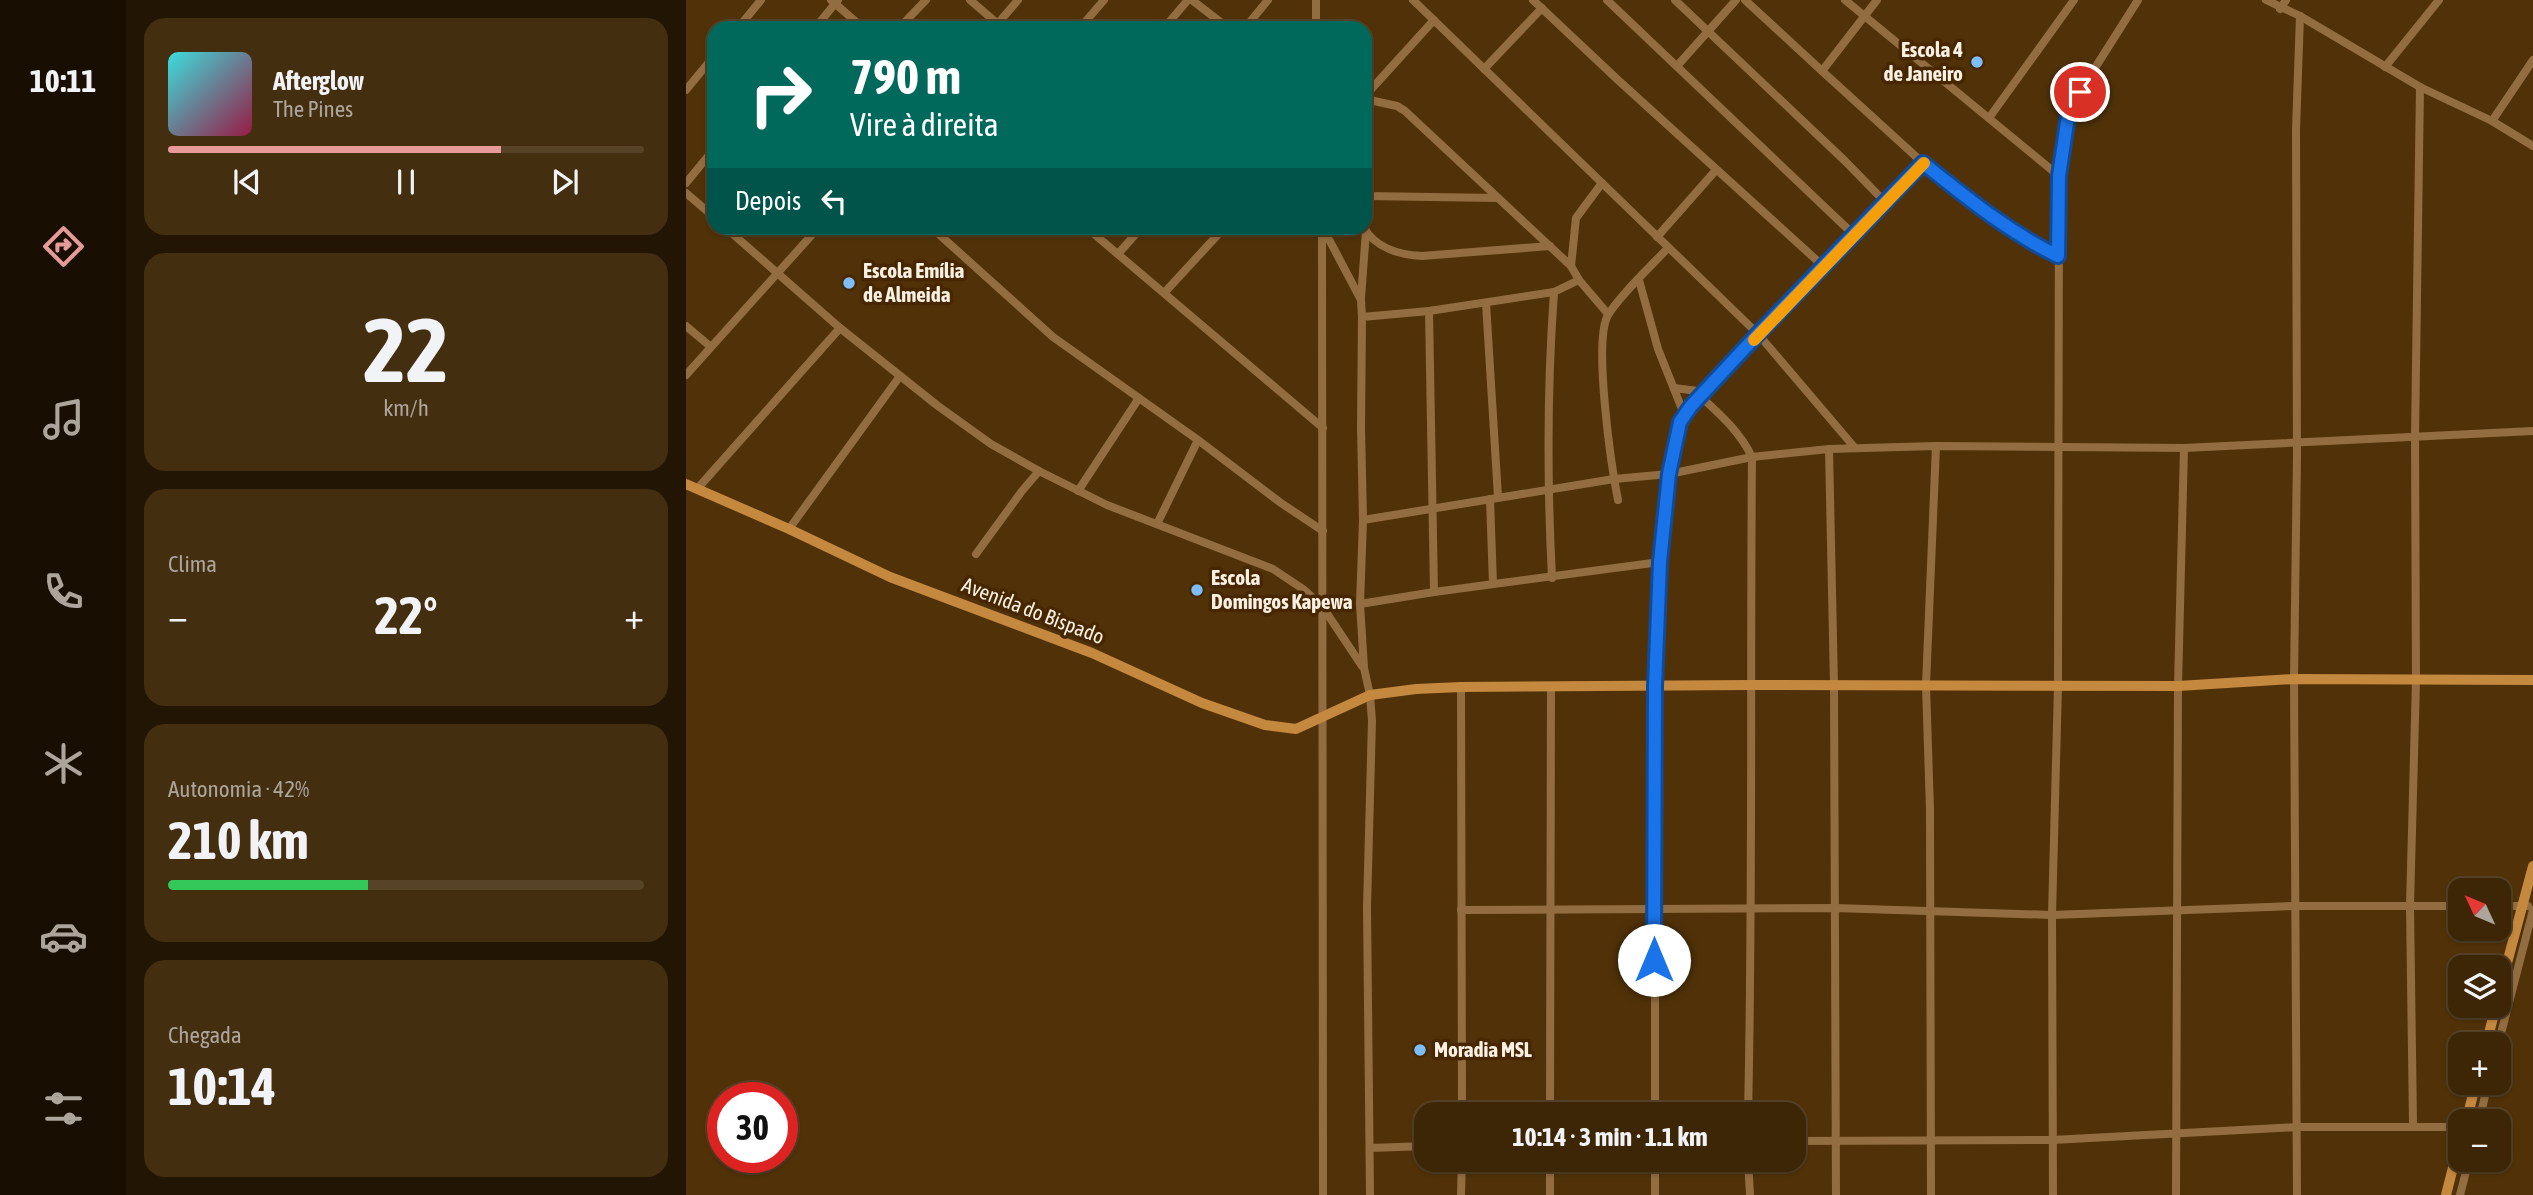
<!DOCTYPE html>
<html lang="pt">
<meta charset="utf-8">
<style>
:root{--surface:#3d2606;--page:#442e10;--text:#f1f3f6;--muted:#ada59b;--line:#564328;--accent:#e69b98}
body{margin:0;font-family:"Asap Condensed",sans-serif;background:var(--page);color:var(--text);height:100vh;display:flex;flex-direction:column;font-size:26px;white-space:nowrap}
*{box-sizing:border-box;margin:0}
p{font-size:23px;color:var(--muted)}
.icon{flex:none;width:38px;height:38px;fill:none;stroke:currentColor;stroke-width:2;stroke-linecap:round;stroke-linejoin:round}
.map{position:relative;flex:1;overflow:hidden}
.details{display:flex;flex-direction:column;gap:18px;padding:18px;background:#221503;width:560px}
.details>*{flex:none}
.hud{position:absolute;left:21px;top:21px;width:665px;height:214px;border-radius:21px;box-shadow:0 2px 5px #0004,0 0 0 2px var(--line);background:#00695c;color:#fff;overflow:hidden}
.needle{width:46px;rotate:314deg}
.controls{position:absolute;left:1762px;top:878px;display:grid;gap:14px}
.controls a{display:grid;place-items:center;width:63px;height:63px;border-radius:14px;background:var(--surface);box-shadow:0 2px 5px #0004,0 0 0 2px var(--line);font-size:35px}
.speed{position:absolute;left:21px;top:1082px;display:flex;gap:14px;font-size:35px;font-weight:700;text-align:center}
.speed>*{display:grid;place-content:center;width:91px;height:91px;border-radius:50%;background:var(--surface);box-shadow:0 2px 5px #0004,0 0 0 2px var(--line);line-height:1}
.speed .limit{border:10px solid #d22;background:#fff;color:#111}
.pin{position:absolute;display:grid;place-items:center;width:60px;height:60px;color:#fff;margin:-30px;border:4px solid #fff;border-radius:50%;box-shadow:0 2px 7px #0007}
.me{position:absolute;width:77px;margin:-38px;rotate:0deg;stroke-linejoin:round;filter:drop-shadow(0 0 5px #0008)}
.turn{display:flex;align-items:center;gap:24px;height:147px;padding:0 28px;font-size:32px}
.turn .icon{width:91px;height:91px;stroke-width:2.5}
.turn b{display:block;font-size:49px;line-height:60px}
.then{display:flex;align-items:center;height:66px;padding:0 28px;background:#0003;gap:14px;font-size:26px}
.big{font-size:52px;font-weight:700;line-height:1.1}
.details .card{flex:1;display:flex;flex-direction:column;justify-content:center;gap:10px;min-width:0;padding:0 24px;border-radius:21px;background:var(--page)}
.details .dial{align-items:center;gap:0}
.dial b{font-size:91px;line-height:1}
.song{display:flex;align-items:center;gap:21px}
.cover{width:84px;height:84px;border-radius:10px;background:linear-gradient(135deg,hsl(180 70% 55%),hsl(340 70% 35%))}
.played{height:7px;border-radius:4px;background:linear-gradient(90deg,var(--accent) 70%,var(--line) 70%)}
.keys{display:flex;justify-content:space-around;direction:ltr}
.heat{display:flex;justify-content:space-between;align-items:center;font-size:38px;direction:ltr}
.charge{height:10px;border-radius:5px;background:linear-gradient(90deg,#34c759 42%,var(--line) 0)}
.trip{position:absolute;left:728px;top:1102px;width:392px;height:70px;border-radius:21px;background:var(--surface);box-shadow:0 2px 5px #0004,0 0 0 2px var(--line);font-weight:700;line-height:70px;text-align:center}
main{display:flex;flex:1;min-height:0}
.tabs{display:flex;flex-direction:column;width:126px;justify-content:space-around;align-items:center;background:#180f02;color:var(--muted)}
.tabs .icon{width:49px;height:49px}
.tabs .active{color:var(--accent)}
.tabs b{font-size:32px;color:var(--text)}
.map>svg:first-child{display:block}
</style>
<main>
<nav class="tabs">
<b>10:11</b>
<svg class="icon active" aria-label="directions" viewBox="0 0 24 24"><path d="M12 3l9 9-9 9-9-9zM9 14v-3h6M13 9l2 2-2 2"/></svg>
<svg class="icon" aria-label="music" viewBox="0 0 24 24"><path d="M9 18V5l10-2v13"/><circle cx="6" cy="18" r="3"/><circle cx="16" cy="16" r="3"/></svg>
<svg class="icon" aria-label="phone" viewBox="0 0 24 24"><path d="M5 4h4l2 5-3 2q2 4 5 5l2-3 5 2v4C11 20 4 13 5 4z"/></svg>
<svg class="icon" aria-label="climate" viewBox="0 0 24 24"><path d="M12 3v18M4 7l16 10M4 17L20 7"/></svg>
<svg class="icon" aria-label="car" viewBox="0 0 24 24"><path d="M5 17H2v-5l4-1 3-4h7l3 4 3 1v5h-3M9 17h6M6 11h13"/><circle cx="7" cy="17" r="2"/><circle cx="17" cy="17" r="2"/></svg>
<svg class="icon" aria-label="filters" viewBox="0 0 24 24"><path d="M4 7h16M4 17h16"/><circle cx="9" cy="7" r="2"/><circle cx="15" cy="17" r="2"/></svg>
</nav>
<section class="details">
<div class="card">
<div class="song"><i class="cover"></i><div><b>Afterglow</b><p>The Pines</p></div></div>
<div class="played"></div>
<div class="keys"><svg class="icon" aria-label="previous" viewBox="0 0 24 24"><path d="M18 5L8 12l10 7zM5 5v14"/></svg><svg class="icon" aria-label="pause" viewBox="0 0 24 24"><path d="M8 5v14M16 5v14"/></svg><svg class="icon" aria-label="next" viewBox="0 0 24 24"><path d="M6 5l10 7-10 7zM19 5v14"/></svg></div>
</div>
<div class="card dial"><b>22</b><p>km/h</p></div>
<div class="card"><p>Clima</p>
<div class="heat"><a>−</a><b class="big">22°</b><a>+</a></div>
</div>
<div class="card"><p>Autonomia · 42%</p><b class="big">210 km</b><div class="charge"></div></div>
<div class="card"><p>Chegada</p><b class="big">10:14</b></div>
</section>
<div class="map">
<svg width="1847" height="1195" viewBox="0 0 1847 1195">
<rect width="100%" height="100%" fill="#513208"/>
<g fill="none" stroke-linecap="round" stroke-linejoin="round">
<g stroke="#936d42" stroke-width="8">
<path d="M145,0L177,28"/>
<path d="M284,0L312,24"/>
<path d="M506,0L542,28"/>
<path d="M727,0L1072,334L1237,163L1136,71L1191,0"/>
<path d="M847,0L932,80L1137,266"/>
<path d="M921,0L1167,234"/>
<path d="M989,0L1159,161L1199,202"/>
<path d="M1059,0L1136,71"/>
<path d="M1159,0L1373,176"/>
<path d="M1580,0L1614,16L1734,87L1806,121L1847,146"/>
<path d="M1594,9L1600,0"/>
<path d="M52,28L75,0"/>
<path d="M129,28L152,0"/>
<path d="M213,28L240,0"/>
<path d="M308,28L332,0"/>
<path d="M394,28L418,0"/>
<path d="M478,28L502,0"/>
<path d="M559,28L582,0"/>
<path d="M630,28V0"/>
<path d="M991,66L1050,0"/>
<path d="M1699,67L1753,0"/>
<path d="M798,69L856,8"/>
<path d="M0,90L28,56"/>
<path d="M679,96L748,20"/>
<path d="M679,99L711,106L719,111L885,266L893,280L922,314"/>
<path d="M1303,118L1388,0"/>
<path d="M1806,121L1847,60"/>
<path d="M1237,163C1280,197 1322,232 1372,256"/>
<path d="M0,183L28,149"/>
<path d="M0,193L28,217"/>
<path d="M679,196L812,198"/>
<path d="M40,228L154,328L252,406L305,444L353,471L421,505L587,569L617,589L636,606L676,666"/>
<path d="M246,228L367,337L512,440L595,503L637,531"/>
<path d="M401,228L637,428"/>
<path d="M637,228L675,300L676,317L675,428L677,520L674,604L678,668L684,695L686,721L681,907L684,1195"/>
<path d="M678,228C690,248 714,255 736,256L864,246"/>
<path d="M636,230L637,1195"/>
<path d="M971,237L1030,170"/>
<path d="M432,254L455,228"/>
<path d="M885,266L890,218L916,183"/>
<path d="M953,280L972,349L998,414"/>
<path d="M479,292L538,228"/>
<path d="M675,298L680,231"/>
<path d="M800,303L812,497"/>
<path d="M743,311L748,592"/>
<path d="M676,317L743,311L868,292L893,280"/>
<path d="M0,326L25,347"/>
<path d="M0,375L132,228"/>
<path d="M988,388L1020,392"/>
<path d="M1015,397C1036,416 1054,432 1066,457C1064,676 1067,896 1062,1115"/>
<path d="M1143,449L1148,685L1150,1195"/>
<path d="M12,488L154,328"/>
<path d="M392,491L453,398"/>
<path d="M804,499L807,584"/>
<path d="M932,500C925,465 908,346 921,317C930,299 967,264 982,248"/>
<path d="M677,520L928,479L983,474L1066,457L1143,449L1250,446L1498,448L1847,431"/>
<path d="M471,524L512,440"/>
<path d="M103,529L214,376"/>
<path d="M290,554L336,491L353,471"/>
<path d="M866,578C861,482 861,388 868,292"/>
<path d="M674,604L748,592L974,562"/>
<path d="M775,687L776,1115"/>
<path d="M1813,906H1842"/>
<path d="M775,910L1149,908L1366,915L1608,906H1774"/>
<path d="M1812,1045L1847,910"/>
<path d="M864,1115L865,687"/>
<path d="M969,1115V686L974,562L983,474L994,422L998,414L1072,334L1169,448"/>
<path d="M1793,1122L1802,1083"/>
<path d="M1727,1125L1724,905L1730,681L1729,436L1734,87"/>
<path d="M1108,1141L1366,1140L1612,1127H1774"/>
<path d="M684,1148L740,1146"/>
<path d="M864,1160V1195"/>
<path d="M1062,1160L1064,1195"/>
<path d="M775,1195L776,1160"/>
<path d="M969,1195V1160"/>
<path d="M1245,1195L1244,810L1240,685L1250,446"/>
<path d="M1367,1195L1366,915L1372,686L1373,176L1383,109L1452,0"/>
<path d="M1490,1195L1492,686L1498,448"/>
<path d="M1611,1195L1608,679L1611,455L1610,130L1614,16"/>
<path d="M1774,1195L1783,1160"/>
</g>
<g stroke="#c5883f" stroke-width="10">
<path d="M0,484L103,529L204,577L406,653L516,703L579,725L610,729L684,695L730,689L775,687L1064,685L1492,686L1608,679L1847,680"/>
<path d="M1813,993L1847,866"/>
<path d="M1800,1045L1810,1006"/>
<path d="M1780,1122L1790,1083"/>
<path d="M1760,1195L1774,1140"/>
</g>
</g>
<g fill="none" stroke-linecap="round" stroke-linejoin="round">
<g stroke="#114b97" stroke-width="18">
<path id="route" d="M968,960L969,686L974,562L983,474L994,422L1005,406L1072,334L1237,163C1280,197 1322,232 1372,256L1373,176L1383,109L1394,92"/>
</g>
<use href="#route" stroke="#1a73e8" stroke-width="12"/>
<path stroke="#f59e0b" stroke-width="12" d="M1068,340L1238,163"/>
</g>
<g fill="#7ebdf9" stroke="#462700" stroke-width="2.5">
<circle cx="1291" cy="62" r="7"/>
<circle cx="163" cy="283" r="7"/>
<circle cx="511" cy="590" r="7"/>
<circle cx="734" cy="1050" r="7"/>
</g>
<g text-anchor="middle" stroke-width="7" stroke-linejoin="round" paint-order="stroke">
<g font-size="21" font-weight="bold" fill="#fcf0e4" stroke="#462700" text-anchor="start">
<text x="1277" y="57" text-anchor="end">Escola 4<tspan x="1277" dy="24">de Janeiro</tspan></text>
<text x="177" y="278">Escola Emília<tspan x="177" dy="24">de Almeida</tspan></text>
<text x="525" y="585">Escola<tspan x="525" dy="24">Domingos Kapewa</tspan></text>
<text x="748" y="1057">Moradia MSL</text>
</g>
<g font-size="21" fill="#fcf0e4" stroke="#462700">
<text transform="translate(347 611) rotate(21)" y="7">Avenida do Bispado</text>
</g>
</g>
</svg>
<div class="controls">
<a><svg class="needle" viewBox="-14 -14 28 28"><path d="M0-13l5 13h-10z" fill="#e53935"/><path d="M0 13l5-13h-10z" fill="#ada59b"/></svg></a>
<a><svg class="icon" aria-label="layers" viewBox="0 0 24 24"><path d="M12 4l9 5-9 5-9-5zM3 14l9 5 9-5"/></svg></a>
<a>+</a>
<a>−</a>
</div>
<div class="speed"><div class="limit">30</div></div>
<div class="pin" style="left:1394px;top:92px;background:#d93025"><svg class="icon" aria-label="arrive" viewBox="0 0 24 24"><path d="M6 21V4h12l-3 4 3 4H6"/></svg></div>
<svg class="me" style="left:968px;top:960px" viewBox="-20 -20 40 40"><circle r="19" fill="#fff"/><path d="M0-13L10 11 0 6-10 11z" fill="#1a73e8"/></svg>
<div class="trip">10:14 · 3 min · 1.1 km</div>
<div class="hud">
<div class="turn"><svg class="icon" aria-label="right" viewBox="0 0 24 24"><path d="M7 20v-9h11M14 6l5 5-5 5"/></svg><div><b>790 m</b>Vire à direita</div></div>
<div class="then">Depois<svg class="icon" aria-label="left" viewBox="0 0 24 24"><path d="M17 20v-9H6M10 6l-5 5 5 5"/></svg></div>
</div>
</div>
</main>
